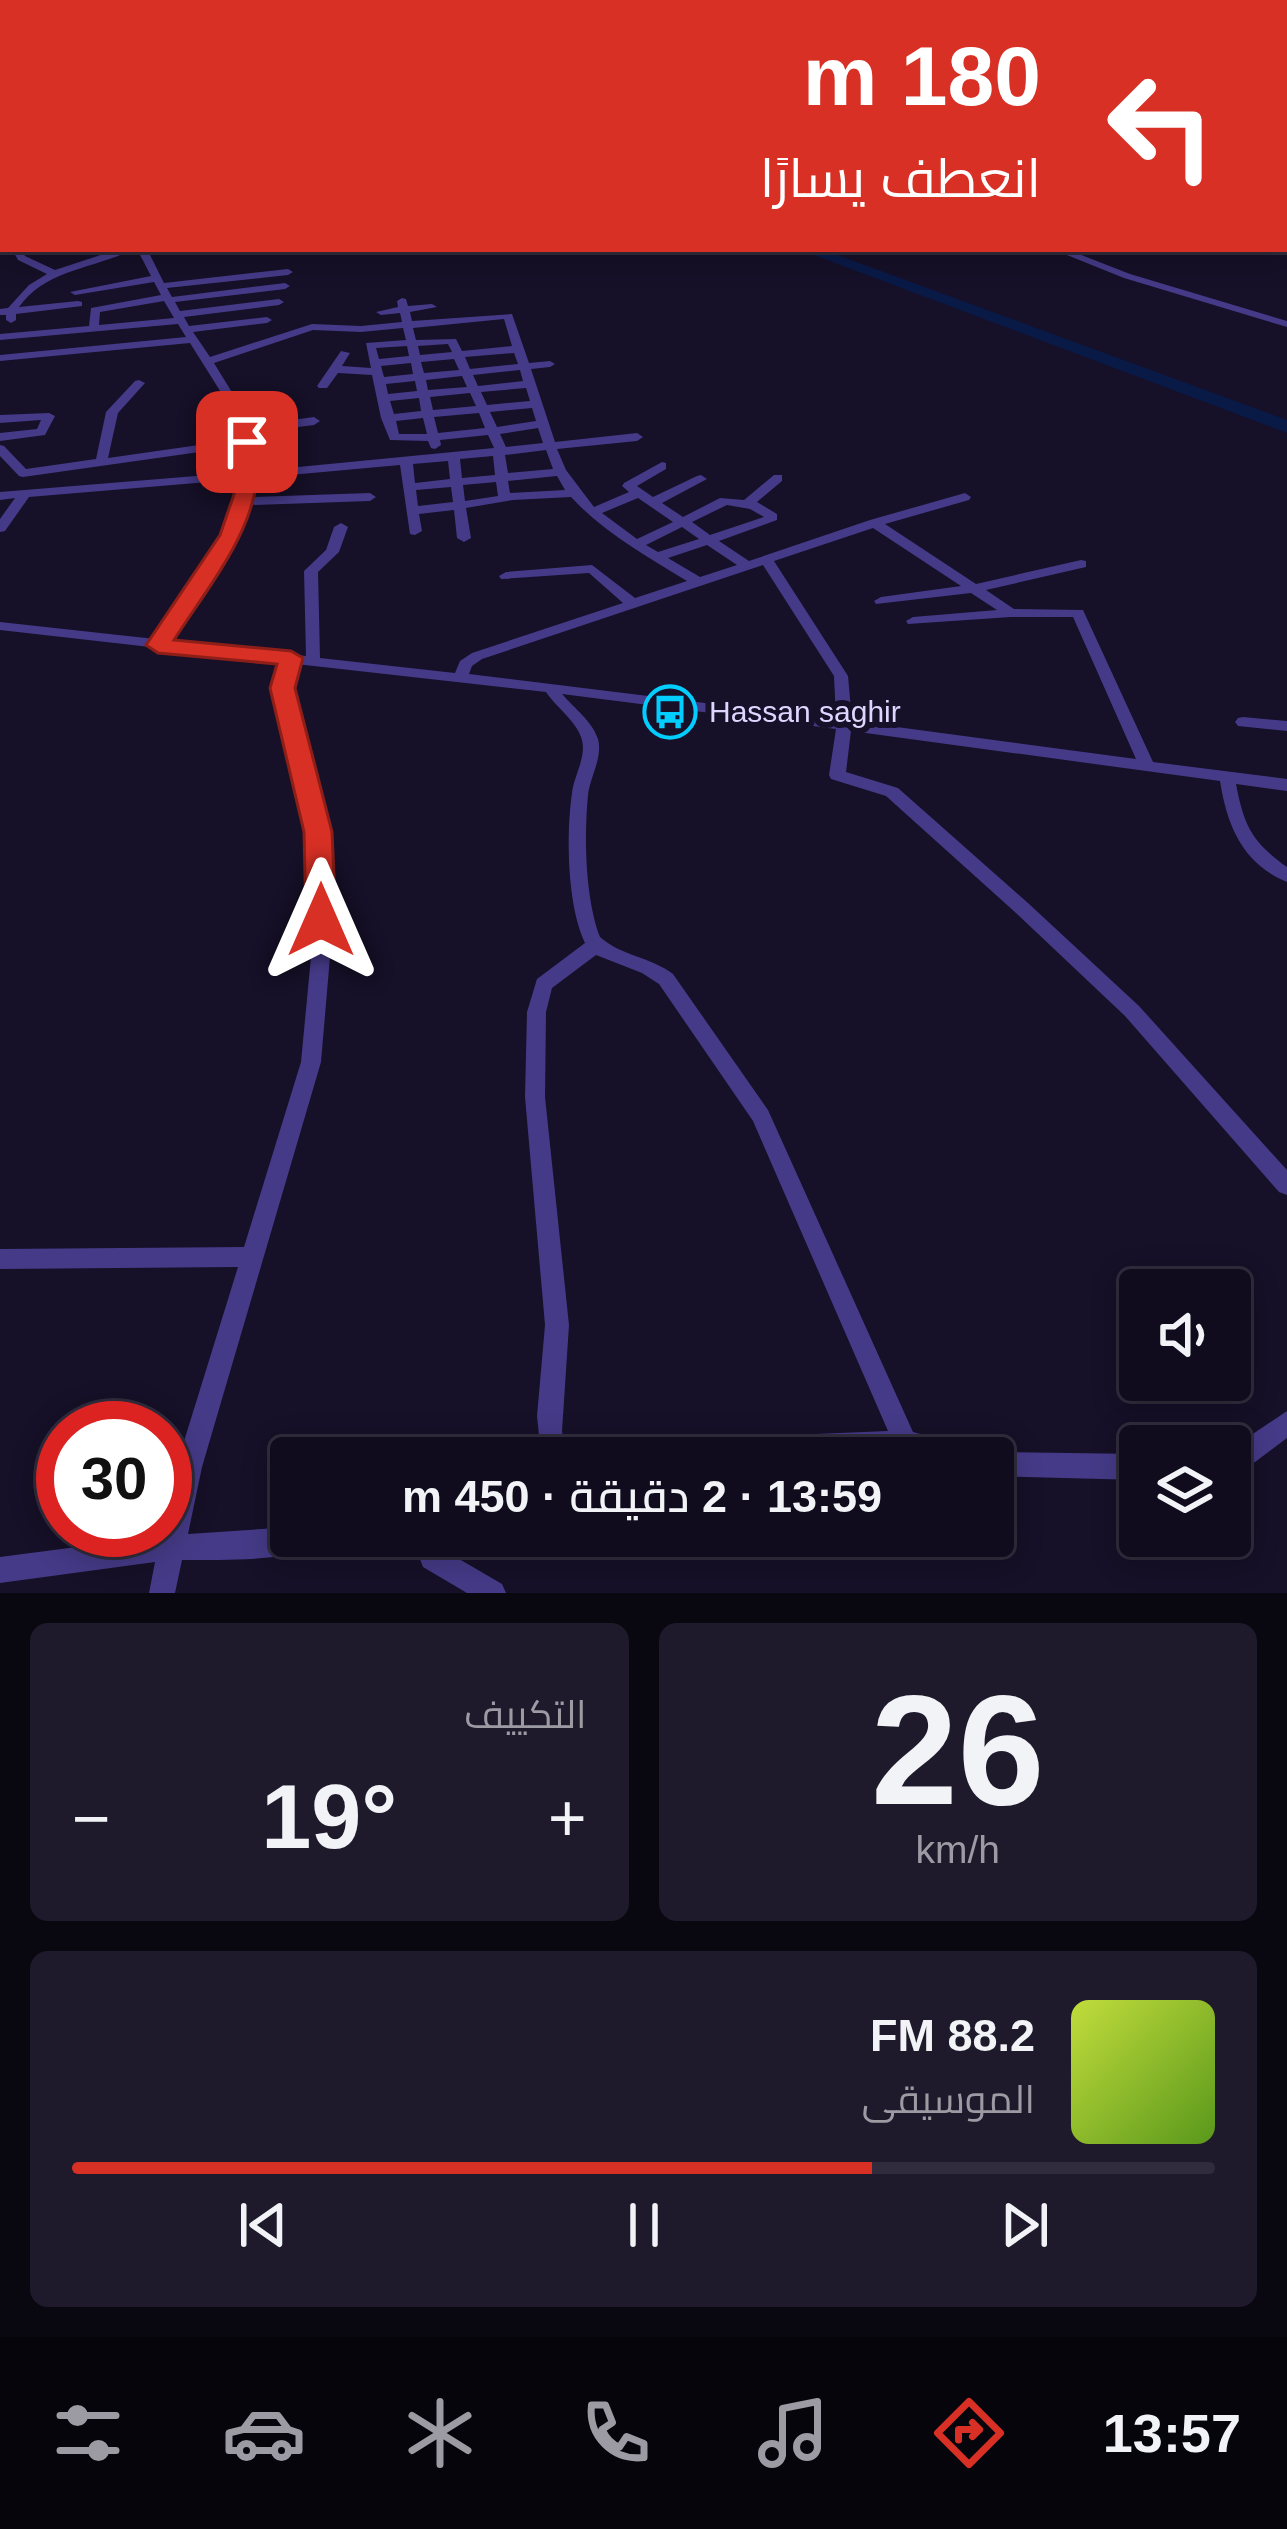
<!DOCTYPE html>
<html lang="ar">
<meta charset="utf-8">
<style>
:root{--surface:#100c1e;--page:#1e1a2b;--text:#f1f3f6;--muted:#9c9ba4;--line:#302c3c;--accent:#d93025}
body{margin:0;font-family:Arial,Cairo,sans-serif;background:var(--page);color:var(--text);direction:rtl;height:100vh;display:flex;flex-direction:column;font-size:45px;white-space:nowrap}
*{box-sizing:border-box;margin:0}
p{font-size:39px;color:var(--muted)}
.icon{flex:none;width:66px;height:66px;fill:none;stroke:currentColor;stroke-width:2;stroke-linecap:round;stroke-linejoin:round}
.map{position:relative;height:1593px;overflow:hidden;direction:ltr}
.panel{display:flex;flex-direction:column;gap:30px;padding:30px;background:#090710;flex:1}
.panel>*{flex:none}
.guide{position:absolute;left:0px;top:0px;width:1287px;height:252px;box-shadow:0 6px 30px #0003,0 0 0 3px var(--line);direction:rtl;background:#d93025;color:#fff;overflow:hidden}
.tools{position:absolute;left:1119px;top:1269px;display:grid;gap:24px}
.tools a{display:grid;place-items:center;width:132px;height:132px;border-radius:12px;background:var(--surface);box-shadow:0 6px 30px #0003,0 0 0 3px var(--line);font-size:60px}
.speed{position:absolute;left:36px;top:1401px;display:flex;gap:24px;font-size:60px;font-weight:700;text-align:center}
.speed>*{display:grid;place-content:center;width:156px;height:156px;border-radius:50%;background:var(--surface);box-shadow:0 6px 30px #0003,0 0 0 3px var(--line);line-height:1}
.speed .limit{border:18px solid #d22;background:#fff;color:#111}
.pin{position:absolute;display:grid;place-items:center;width:102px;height:102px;color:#fff;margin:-51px;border-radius:24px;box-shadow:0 6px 18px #0006}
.me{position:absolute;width:132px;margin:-66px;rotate:0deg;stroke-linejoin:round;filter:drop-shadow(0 0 9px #0008)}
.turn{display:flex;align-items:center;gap:42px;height:252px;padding:0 48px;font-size:54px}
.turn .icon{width:156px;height:156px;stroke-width:2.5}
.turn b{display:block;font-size:84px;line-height:102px}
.big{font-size:90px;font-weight:600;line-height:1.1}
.panel .widget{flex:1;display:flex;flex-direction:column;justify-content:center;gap:18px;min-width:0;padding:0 42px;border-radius:18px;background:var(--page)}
.panel .dial{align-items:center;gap:0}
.dial b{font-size:156px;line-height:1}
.song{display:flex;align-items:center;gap:36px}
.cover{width:144px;height:144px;border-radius:18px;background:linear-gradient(135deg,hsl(70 70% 55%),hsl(90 70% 35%))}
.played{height:12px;border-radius:6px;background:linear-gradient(90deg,var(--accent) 70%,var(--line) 70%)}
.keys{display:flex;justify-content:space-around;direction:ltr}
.heat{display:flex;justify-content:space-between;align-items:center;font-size:66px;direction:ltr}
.panel .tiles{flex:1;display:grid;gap:30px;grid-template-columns:1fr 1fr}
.widget:last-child{grid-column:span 2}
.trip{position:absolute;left:270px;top:1437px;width:744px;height:120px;border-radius:12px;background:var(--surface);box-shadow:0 6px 30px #0003,0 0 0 3px var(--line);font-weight:600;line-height:120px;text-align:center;direction:rtl}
.dock{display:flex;height:192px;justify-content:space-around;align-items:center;background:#06050c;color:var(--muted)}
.dock .icon{width:84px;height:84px}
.dock .on{color:var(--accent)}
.dock b{font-size:54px;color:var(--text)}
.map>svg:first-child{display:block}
</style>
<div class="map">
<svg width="1287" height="1593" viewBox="0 0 1287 1593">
<rect width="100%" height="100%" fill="#161028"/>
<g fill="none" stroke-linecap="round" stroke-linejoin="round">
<g fill="#0a1a47" fill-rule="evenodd">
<path d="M537,0H548L550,3H539Z"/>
<path d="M798,249H821L1287,420V433Z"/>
</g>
<g fill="#453a87" fill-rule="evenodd">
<path d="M223,0H229L230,3H224Z"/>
<path d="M3,6V10L0,11V7Z"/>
<path d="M1284,11L1287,12V16L1284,15Z"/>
<path d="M1284,32L1287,33V37L1284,36Z"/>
<path d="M3,59V63L0,64V60Z"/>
<rect x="1284" y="113" width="3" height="5"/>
<rect x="0" y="149" width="3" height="6"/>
<rect x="0" y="162" width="3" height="6"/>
<rect x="0" y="189" width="3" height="6"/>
<rect x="0" y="205" width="3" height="6"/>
<path d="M3,221V227L0,228V222Z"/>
<path d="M1284,238L1287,239V245L1284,244Z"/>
<path d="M12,249H20L25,256L55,270L119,249H134C94,269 46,269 19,307L78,301L82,302V306L16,314V320L11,323L6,320V315H0V309L8,308L29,285L47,274L18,260Z"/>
<path d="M137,249H147L164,283L288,269L293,272L288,275L167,288L172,297L285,283L290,286L285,289L175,302L180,311L279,299L284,302L279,305L184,317L189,326L267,317L272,320L267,323L193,332L210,357L312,324L361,326L402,322L400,313L381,315L376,312L398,307L397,301L402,298L406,299L408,306L432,304L437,307L410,312L412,321L512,314L529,363L550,361L555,364L550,367L531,369L555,442L637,433L643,437L637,441L557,449L566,470L594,507L629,492L622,486L624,483L662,462L666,463V469L637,486L653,497L697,476L701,475L707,479L662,503L683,517L720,498L744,500L774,475H782V481L757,502L777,514V520L719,541L749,561L870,520L965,493L971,497L969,500L885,524L976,584L1081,560L1086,561V567L986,590L1014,609L1083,610L1153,762L1287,779V791L1236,784C1244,826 1252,842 1287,867V882C1243,864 1227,826 1220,781L851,731L846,772L898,788L1028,903L1139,1006L1287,1170V1195L1279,1192L1125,1016L1016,913L886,796L831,779L829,775L836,729L562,694C574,708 592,721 598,739C603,757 590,777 588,795C584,836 585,898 600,937C621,956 651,957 673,974L768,1110L913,1432L973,1449L976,1458H918L905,1454L831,1458H597L600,1449L646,1441L888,1431L753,1121L659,984L642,973L596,955L552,988L546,1012L545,1097L569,1325L562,1431L563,1438L585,1449L588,1458H551L543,1454L540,1445L537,1416L545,1325L525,1097L527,1012L537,979L585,943C567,905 566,835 572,793C574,775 588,755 581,737C575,720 556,707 546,692L296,664L291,688L292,704L316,783L323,818L330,887V957L321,1062L202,1467L188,1534L291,1527V1536H324L320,1545C278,1563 227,1559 182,1560L175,1593H149L155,1562L0,1583V1557L161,1536L165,1530L176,1467L238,1267L0,1269V1249L244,1247L301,1062L311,957L310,852L300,783L277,704L276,688L282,662L0,630V622L155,639C191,591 234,540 244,479L29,497L5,531L0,532V519L15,498L0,500V492L245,472L242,446L23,477L19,476L0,456V445L4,446L26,469L96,459L106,412L135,381L139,380L145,383L118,413L108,458L241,439L222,394L190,343L0,361V355L186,337L178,324L0,340V334L89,326L91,308L161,295L154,282L75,295L70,292L151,276ZM164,301L174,318L99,325L100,312ZM504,319L512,346L462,351L456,339L416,340L413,328ZM403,328L406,340L366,343L371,368L342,366L350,353L341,351L317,386L319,388H327L338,373L372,375L381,418L390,440L428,441L431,448L435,449L441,445L440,440L488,435L494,448L257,471L251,433L314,425L320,421L314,417L248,426L233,394L214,363L313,330L361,332ZM448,344L452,352L420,355L418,346ZM407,346L409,356L379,359L376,348ZM514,353L518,364L470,369L465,357ZM454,359L459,370L424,373L421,362ZM411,363L413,374L384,377L381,366ZM520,370L523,381L478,386L473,375ZM462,376L467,387L428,390L426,380ZM415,381L417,391L388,394L386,384ZM526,388L530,401L487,405L481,392ZM470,393L476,406L433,410L430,397ZM419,398L421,411L394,414L390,401ZM532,408L536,421L497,427L490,412ZM479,413L485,428L438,433L434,417ZM423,418L427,434H399L396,421ZM538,428L543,443L506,447L500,434ZM546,450L553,469L508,473L505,455ZM493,456L495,475L462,478L460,459ZM448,461L450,479L415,483L413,464ZM400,465L410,534L415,535L422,531L419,514L454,510L457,538L464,542L471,538L466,508L513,500L571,497C603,532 646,556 687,581L635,598L592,565L506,572L499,576L501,579L589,573L623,603L472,653L460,661L455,673L320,658L318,572L339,552L348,527L341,523L334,527L326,550L304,571L306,656L169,641L223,564L251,505L370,501L376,497L370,493L254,497L257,478ZM557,476L565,490L510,493L508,481ZM496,482L498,496L465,501L463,485ZM451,487L453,502L418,506L416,490ZM638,498L673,522L637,539L602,513ZM727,505L750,509L764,517L710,535L692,522ZM682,527L699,539L658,552L646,545ZM873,528L961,586L881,597L874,601L876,604L971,593L997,610L913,617L906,621L908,624L1011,617H1073L1136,759L852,721L848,676L774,561ZM707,545L737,565L700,577L668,558ZM763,565L834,676L836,719L469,674L472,666L482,659Z"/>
<path d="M1052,249H1066L1130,274L1287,321V327L1124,278Z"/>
<path d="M49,413L55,416L45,435L0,441V433L37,429L41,420L0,423V415Z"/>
<path d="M1243,717L1287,721V731L1238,726L1235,722L1238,718Z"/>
<path d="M1287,1411V1438L1255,1462L1230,1468V1446H1224L1241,1442Z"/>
<path d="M993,1452L1140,1454V1480L993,1476V1458H983Z"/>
<path d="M411,1536H437L442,1549L502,1584L506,1593H467L423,1567Z"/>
</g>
<g fill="#d25dff" fill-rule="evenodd">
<path d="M805,0H815L818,3H808Z"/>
<path d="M1284,124L1287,125V131L1284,130Z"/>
</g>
</g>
<path fill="#d93025" stroke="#8d1f18" stroke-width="3" d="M240,438L257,442C268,517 213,579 174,640L291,651L303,658L295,688L332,832L336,920L331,928H310L306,920L304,832L270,688L277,664L158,653L146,645L220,535L241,474Z"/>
<defs>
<g id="bus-ring" transform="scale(2.7)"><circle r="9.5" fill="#161028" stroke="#02cdff" stroke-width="1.5"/><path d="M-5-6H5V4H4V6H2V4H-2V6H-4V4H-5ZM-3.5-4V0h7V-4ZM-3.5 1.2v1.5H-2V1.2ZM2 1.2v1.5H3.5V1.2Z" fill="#02cdff"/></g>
</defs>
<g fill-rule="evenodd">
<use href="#bus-ring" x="670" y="712"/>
</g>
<g text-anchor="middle" stroke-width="12" stroke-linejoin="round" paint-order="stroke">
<g font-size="30" fill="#dfd6ff" stroke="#161028" text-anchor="start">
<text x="709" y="722">Hassan saghir</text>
</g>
</g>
</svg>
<div class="tools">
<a><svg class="icon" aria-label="sound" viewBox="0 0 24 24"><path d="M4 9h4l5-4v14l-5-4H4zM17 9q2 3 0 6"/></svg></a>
<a><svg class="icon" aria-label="layers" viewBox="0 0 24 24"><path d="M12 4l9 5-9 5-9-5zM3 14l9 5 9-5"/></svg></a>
</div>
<div class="speed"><div class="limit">30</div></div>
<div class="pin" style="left:247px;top:442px;background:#d93025"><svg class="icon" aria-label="arrive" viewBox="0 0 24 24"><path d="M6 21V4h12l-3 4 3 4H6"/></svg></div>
<svg class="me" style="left:321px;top:920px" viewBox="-20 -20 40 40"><path d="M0-17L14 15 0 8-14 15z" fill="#d93025" stroke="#fff" stroke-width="4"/></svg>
<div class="trip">13:59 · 2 دقيقة · 450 m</div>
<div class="guide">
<div class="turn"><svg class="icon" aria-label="left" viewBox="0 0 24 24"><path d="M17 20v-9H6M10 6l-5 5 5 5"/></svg><div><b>180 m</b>انعطف يسارًا</div></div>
</div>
</div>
<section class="panel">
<div class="tiles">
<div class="widget dial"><b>26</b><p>km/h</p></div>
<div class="widget"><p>التكييف</p>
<div class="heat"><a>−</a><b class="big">19°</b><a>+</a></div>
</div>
<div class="widget">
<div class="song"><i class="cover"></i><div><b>88.2 FM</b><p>الموسيقى</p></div></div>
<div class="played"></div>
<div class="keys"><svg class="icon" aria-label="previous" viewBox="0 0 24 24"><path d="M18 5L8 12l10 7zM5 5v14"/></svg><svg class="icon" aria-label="pause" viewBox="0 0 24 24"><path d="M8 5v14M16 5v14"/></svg><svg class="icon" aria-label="next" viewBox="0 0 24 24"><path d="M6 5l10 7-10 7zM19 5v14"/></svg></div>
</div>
</div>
</section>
<nav class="dock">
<b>13:57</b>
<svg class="icon on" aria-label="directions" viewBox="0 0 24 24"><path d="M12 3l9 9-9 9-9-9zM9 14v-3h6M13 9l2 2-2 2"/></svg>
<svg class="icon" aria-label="music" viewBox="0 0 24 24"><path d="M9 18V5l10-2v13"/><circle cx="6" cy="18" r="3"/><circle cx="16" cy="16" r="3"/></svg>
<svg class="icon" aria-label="phone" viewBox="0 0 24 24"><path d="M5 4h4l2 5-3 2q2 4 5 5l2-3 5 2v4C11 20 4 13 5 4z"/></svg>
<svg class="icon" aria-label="climate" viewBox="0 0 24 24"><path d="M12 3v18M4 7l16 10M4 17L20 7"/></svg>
<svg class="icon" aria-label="car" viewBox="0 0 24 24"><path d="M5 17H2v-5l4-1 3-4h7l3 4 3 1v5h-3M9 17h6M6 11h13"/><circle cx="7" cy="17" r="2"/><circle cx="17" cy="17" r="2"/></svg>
<svg class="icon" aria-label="filters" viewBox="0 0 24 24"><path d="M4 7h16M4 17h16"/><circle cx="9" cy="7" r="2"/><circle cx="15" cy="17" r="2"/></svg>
</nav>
